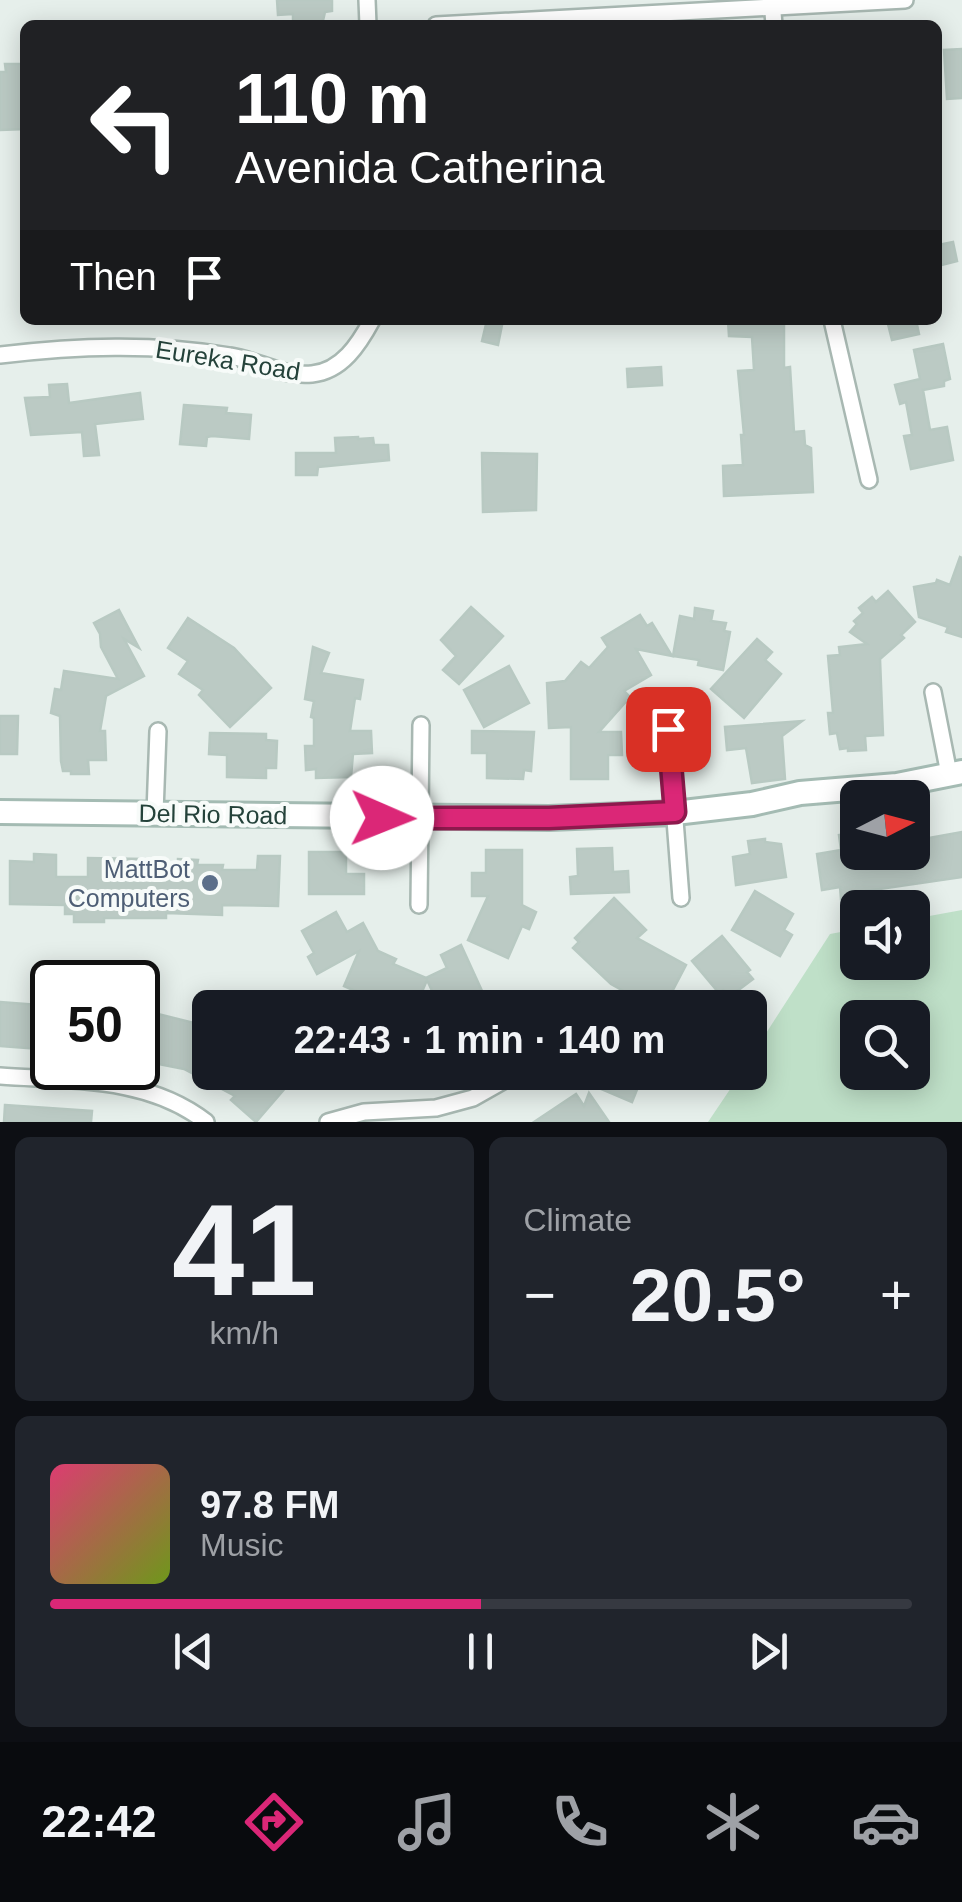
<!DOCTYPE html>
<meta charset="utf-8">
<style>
:root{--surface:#171b24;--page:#20242c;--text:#f1f3f6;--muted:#9ea1a6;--line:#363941;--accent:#db2777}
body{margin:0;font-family:Arial,sans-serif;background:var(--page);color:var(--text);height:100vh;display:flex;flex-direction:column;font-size:38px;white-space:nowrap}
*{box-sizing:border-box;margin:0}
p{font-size:32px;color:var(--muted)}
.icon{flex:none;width:55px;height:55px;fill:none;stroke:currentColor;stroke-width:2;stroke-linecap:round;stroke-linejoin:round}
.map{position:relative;height:1122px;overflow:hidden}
.details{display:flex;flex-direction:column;gap:15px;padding:15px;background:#0d0f14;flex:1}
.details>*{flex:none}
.top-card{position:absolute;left:20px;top:20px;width:922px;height:305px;border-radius:15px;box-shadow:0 5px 25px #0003;background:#202124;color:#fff;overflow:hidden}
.needle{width:65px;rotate:84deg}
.buttons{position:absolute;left:840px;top:780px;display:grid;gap:20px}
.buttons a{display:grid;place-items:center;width:90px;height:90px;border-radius:15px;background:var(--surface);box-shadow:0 5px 25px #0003;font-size:50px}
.speed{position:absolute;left:30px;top:960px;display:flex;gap:20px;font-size:50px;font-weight:700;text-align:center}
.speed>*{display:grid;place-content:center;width:130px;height:130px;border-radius:50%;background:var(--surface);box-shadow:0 5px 25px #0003;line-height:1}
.speed .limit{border:5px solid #111;border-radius:15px;background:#fff;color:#111}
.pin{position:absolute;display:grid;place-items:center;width:85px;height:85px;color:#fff;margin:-42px;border-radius:20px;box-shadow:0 5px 15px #0006}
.me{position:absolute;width:110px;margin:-55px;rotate:91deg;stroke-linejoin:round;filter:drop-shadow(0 0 8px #0008)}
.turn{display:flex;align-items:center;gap:35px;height:210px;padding:0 50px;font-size:45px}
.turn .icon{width:130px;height:130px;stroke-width:2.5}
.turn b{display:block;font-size:70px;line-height:85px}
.then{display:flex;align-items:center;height:95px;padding:0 50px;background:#0003;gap:20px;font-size:38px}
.big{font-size:75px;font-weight:800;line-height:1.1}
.details .widget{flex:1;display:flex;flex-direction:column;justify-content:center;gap:15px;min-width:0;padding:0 35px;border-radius:15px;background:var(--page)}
.details .dial{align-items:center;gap:0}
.dial b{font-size:130px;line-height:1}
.song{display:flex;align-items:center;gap:30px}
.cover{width:120px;height:120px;border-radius:15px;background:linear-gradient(135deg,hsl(340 70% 55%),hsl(80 70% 35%))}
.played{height:10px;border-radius:5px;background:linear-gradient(90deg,var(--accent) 50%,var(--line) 50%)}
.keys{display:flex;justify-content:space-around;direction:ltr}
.heat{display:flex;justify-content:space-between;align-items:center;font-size:55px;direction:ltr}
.details .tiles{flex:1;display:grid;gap:15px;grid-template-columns:1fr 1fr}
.widget:last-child{grid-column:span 2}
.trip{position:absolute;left:192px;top:990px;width:575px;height:100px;border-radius:15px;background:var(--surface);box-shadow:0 5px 25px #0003;font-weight:800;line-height:100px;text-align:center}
.menu{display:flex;height:160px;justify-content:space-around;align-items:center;background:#090b0e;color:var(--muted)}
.menu .icon{width:70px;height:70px}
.menu .on{color:var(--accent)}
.menu b{font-size:45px;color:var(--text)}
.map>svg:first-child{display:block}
</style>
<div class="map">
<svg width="962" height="1122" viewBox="0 0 962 1122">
<rect width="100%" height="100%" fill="#e6efeb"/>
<path fill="#bfe0c8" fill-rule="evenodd" d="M962,910V1122H708L741,1073L750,1072V1058L830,934L857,929L858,962H912L913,919ZM858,1018H912V1072H858Z"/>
<g fill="#bbcac4" stroke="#b8c9c2" stroke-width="2.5">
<path d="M277,0H332V11L325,12L322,25H293V14L278,15Z"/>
<path d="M962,49V98L947,99L944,50Z"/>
<path d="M5,64H25V129L0,130V72H6Z"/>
<path d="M953,242L957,261L938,266V245Z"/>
<path d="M487,320H503L498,345L482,341Z"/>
<path d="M728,320H784V368L790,367L794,432L804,431L805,445L811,448L813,492L724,496L723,466L743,465L741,435H744L738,371L754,370L752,337L729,336Z"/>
<path d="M887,320H916L919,334L892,340Z"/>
<path d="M943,344L950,379L944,381V386L923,390L930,430L947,427L953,460L911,469L904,436L912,435L906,402L900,404L895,385L920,379L914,350Z"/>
<path d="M661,367L662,385L628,387L627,369Z"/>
<path d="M67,384L69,403L140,393L143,419L95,424L99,455L84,456L82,432L31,435L25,398L50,397L49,385Z"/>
<path d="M184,405L227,408L226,413L251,415L249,439L212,436L207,437L206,446L180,444Z"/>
<path d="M358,437V439L373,438L374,445H388L389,460L318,467L317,475H296V453H336L335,438Z"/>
<path d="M482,453L537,454L536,510L483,512Z"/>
<path d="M960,557L962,558V637L946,632L948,627L919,617L914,587L936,583L937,580L950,585Z"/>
<path d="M888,591L915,622L901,635L904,638L880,659L883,735L865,736L866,750L848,751V748L840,749L837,733L830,734L828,713H833L828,656L840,655L839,647L867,644L850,632L857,624L854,621L863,613L859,608L872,597L876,602Z"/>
<path d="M471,607L503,636L459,684L443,670L456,656L441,640Z"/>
<path d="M695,608L713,611L711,621L726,623L724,631L730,632L723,670L698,665L699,660L673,656L680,616L694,619Z"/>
<path d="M119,610L139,648L124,639L144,676L106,696L100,731H105L106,760H88L89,774H71V771H63L61,761L60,716L51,713L55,689L61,690L64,671L118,679L101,647L100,634L94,623Z"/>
<path d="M640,615L647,626L652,623L672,656L636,649L651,675L624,691L630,697L599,732H621L622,755H608V779H571V727L549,728L547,683L565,681L581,662L589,668L608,647L602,638Z"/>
<path d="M188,618L234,648L271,688L230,727L199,695L203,690L179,674L188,661L168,648Z"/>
<path d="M757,639L772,652L765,660L781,674L744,718L711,689Z"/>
<path d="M313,647L329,653L321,673L363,680L360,699L355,698L350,731H371L372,753L353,754L351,777L316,778V769L306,770L305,746H314V718L311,717L314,701L305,699Z"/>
<path d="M509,666L529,703L484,727L464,690Z"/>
<path d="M0,716H18L17,754H0Z"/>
<path d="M802,721L782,736L785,779L752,783L746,748L727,750L725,727Z"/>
<path d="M472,731L534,732L531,771L524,770L523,779L487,778V753H472Z"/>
<path d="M210,733L266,734V740L277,741L276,768H266V778L227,777V755L209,754Z"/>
<path d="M858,832V852H912V841L962,832V877L866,891V895L841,899L840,887L822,890L817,854L841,850L839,835Z"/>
<path d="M765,839V842L781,844L786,877L736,885L733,857L750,854L748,841Z"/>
<path d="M612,848L613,872L628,871L629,892L571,894L570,877L578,876L577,849Z"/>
<path d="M486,850H522V905L536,912L529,929L522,926L508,958L468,940L488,896H472V873H486Z"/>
<path d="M309,852H346V874H364V894H309Z"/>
<path d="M34,854L56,855V877H88V858L144,859V873H178V859L198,860L197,865H223L222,870H257L258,856H280L278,906L222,905V915L166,913V918H104V922H74V914H65V905L10,904V861L34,862Z"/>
<path d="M755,891L793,914L784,930L792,935L780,956L732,930Z"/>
<path d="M614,898L646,930L637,938L686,965L665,1005L648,996L645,1003L611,984L573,948L579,942L575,938Z"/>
<path d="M336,912L347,932L363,923L378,951L396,959L393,964L426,978L447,968L441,955L461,945L482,991L448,1008H440L427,980L415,1008H367L371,998L344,986L359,951L317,974L308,957L314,953L302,931Z"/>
<path d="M722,936L750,970L747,972L753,979L728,998L723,990L719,993L692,961Z"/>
<path d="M41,978H52V1050L0,1046V1002L39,1005Z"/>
<path d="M138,1009L210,1027V1072H269L286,1087L256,1122L231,1100L235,1096L184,1069L138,1060Z"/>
<path d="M597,1072H644L632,1102L592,1085Z"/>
<path d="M589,1093L609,1122H534L576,1094L584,1106Z"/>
<path d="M5,1105L92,1111L91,1122H4Z"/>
</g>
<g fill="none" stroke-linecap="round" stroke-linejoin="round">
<g stroke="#a8b8b2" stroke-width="20">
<g id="street">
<path d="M367,0L368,25"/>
<path d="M772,0L774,25"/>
<path d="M436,25L905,0"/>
<path d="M832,320L869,480"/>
<path d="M0,355C77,346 153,343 230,356C258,360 282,377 312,374C342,371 359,344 372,320"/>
<path d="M933,692L949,774"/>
<path d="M668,729L681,898"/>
<path d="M155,813L158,731"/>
<path d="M419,905L421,725"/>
<path d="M0,1076C71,1081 147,1076 206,1122"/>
<path d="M328,1122L364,1112L436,1108L473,1098L519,1072"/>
</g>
</g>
<g stroke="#a4bbb3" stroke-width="28">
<path id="secondary" d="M0,812L549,818L675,813L752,804L800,793L897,785L962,772"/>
</g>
<use href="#street" stroke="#fff" stroke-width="15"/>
<use href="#secondary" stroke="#fff" stroke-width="22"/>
</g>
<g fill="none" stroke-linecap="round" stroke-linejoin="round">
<g stroke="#8e194d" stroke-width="25">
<path id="route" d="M382,818H549L675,812L668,729"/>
</g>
<use href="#route" stroke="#db2777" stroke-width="18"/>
</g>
<circle fill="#5c6f8a" stroke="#f7fbf9" stroke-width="4" cx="210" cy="883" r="10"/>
<g text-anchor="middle" stroke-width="8" stroke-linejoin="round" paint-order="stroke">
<g font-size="25" fill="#24423a" stroke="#f7fbf9">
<text transform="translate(228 360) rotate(9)" y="9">Eureka Road</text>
<text transform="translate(213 814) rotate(1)" y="9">Del Rio Road</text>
</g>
<g font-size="25" fill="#4e5e75" stroke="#f7fbf9" text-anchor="end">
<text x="190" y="878">MattBot<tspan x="190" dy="29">Computers</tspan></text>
</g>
</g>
</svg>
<div class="buttons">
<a><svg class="needle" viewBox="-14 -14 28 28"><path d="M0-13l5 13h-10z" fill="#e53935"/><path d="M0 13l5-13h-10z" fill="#9ea1a6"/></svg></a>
<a><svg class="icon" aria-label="sound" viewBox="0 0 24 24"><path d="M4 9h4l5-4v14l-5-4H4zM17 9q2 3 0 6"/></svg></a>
<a><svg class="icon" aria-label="search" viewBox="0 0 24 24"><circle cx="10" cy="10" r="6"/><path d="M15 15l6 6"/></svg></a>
</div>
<div class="speed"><div class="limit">50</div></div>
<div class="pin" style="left:668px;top:729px;background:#d93025"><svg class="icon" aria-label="arrive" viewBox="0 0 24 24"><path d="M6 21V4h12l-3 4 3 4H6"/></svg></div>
<svg class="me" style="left:382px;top:818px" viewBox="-20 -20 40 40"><circle r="19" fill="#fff"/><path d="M0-13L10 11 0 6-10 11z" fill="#db2777"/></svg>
<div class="trip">22:43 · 1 min · 140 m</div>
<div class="top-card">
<div class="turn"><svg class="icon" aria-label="left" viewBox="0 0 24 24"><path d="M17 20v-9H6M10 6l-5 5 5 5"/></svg><div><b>110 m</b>Avenida Catherina</div></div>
<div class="then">Then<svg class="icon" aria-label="arrive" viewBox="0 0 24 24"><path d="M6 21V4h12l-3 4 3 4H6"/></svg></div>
</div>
</div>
<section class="details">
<div class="tiles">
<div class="widget dial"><b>41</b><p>km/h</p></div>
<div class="widget"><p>Climate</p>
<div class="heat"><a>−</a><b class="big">20.5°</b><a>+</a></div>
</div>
<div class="widget">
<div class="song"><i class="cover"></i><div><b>97.8 FM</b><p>Music</p></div></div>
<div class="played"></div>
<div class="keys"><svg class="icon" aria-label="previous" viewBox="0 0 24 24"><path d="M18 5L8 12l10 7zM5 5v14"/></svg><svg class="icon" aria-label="pause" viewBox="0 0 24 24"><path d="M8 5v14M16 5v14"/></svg><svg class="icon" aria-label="next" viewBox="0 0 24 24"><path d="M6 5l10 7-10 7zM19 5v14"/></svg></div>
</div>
</div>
</section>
<nav class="menu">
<b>22:42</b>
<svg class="icon on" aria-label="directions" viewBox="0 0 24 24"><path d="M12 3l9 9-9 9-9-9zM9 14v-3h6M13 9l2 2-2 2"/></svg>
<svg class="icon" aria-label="music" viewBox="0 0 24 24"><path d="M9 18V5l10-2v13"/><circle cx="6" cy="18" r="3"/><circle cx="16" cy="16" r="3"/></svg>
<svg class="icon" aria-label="phone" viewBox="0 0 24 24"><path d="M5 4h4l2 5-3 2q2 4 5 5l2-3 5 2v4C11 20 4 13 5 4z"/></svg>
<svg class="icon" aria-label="climate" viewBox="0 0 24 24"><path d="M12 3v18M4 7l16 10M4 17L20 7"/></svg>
<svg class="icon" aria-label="car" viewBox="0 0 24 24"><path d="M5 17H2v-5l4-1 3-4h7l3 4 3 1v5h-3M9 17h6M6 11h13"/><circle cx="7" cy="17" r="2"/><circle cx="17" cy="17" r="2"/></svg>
</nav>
